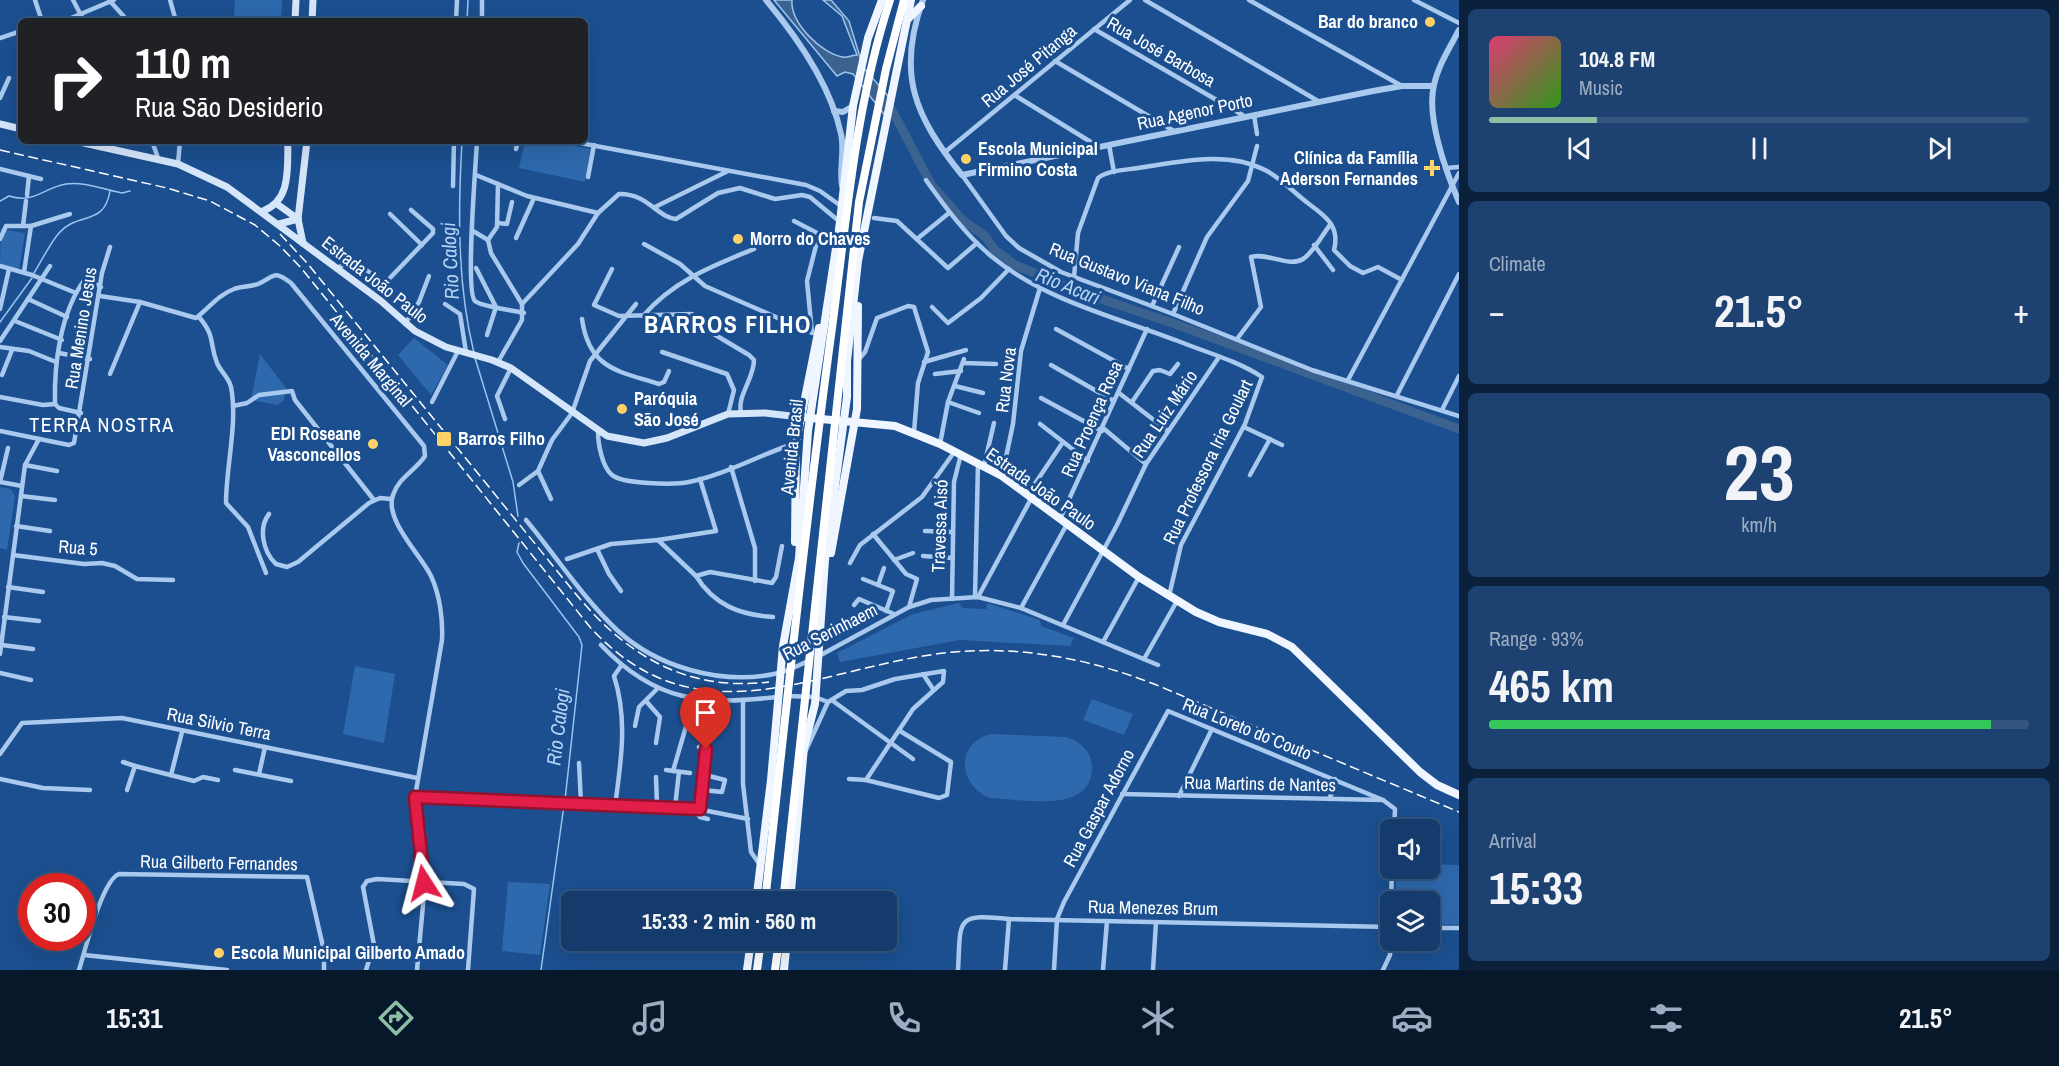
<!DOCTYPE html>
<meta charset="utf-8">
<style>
:root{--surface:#143b6b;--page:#1d4271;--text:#f1f3f6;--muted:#9dadc1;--line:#33557e;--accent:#8abfa5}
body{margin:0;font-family:"Archivo Narrow",sans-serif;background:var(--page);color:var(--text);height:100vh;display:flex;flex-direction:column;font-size:22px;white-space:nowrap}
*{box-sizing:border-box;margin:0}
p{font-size:20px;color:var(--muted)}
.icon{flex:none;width:33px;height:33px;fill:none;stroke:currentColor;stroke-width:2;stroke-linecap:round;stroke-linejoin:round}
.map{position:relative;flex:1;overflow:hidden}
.details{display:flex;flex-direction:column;gap:9px;padding:9px;background:#0b203b;width:600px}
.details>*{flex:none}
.top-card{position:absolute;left:18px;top:18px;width:570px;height:126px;border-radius:9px;box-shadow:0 6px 24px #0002,0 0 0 2px var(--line);background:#202124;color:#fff;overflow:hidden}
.fabs{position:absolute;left:1380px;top:819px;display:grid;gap:12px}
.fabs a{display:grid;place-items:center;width:60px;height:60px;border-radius:9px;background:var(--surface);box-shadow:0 6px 24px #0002,0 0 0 2px var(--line);font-size:30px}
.speed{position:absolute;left:18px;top:873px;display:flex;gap:12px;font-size:30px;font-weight:700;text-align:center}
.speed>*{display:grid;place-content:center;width:78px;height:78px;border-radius:50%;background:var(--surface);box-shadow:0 6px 24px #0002,0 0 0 2px var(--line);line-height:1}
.speed .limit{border:9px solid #d22;background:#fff;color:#111}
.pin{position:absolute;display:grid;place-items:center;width:51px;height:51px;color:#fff;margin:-62px -26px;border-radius:50% 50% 50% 0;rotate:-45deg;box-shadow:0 0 6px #0007}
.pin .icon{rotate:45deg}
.me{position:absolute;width:66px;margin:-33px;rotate:351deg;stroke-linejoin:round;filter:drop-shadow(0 0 4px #0008)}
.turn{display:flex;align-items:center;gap:21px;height:126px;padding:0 18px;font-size:27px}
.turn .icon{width:78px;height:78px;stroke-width:2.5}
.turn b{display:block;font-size:42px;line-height:51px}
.big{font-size:45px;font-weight:800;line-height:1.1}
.details .tile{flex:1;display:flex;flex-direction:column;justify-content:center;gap:9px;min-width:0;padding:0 21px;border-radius:9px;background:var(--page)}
.details .dial{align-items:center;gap:0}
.dial b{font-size:78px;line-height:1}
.song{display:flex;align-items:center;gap:18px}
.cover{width:72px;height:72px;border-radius:9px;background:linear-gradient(135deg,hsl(340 70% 55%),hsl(110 70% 35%))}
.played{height:6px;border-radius:3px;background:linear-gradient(90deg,var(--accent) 20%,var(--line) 20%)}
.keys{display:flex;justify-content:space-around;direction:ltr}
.heat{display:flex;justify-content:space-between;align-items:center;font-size:33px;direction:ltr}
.charge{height:9px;border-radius:4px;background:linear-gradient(90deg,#34c759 93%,var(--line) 0)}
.trip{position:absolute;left:561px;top:891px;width:336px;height:60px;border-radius:9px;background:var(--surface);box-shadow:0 6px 24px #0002,0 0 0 2px var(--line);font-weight:800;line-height:60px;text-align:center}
.tab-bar{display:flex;height:96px;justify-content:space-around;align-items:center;background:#08182b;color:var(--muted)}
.tab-bar .icon{width:42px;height:42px}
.tab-bar .active{color:var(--accent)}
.tab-bar b{font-size:27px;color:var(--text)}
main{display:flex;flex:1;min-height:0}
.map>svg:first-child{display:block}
</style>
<main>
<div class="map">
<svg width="1459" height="970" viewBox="0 0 1459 970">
<rect width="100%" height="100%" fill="#1b4f8f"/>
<g fill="#2e69ad">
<path d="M235,0H282L281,21L234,17Z"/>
<path d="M525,141H547L591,149L585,182L519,168Z"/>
<path d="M1,229L25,233L19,269L0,266Z"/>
<path d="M414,338L448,365L431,395L398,355Z"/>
<path d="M260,354L286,388L284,400L277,405L251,400Z"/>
<path d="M0,487L11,489L15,496L7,550L0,548Z"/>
<path d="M959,603L963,608L986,609L987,603L1040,620L1041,626L1074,638L1070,646L960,640L840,662L837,653L913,614Z"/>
<path d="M355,666L395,674L384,743L343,734Z"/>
<path d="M1092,699L1133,714L1124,735L1083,720Z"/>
<path d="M991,734L1067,737C1081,743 1092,751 1092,767C1093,815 1021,799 990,798C958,785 955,743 991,734Z"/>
<path d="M1430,864L1459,865V925L1430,924V902H1395L1397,869L1430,868Z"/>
<path d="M508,882L550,884L540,955L502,951Z"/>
</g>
<path fill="#3c6290" stroke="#9cc4f0" stroke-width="1.5" d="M774,0H792C790,22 821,54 843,57C847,58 852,55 857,55L842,16L823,0H831L849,21L863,67L888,96L889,121L853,74L845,72L837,76Z"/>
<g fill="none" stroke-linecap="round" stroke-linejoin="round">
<g stroke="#9cc4f0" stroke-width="1.5">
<path d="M467,21L468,0"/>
<path d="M462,141C458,211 457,284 474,353"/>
<path d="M0,201L9,196C34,204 43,188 66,184C84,181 105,190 122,193L130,191"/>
<path d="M34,273C42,260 49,245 59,233C78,211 104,227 110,191"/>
<path d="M0,322L32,278"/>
<path d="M475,358L513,482L518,516"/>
<path d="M519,543L517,552L523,563L579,637L582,645L565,800"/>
<path d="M541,970L564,805"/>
</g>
<path stroke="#3c6290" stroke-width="9" d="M885,103L892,110L931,184L962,220L985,236L994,249L1015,265L1078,291L1175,324L1459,429"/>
<g stroke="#a9c9ee" stroke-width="4.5">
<path d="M35,0L42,21"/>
<path d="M73,0L84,21"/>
<path d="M109,0L128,21"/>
<path d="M170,0L176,21"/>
<path d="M1145,0L1318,101"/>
<path d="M1249,0L1402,86"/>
<path d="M1414,0L1459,23"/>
<path d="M64,21L114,0"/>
<path d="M456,21L457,0"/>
<path d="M482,21V0"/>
<path d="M1094,29L1246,117"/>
<path d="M0,38L21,31"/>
<path d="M1055,61L1174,131"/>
<path d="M1016,96L1099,147"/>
<path d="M0,98L9,78"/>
<path d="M1254,115L1257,134"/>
<path d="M152,141L158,158"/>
<path d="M477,141C476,163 465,292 475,301C482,307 513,310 524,313"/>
<path d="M569,141L806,185L820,191L841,206"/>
<path d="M1109,145L1114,172"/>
<path d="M516,149L518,141"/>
<path d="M945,152L1130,0"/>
<path d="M178,164L180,141"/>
<path d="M1446,168L1459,167"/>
<path d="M0,169L41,179"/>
<path d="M476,175L527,196L598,213"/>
<path d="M962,175L1006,236L1019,248L1061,272L1173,314L1312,370L1459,416"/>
<path d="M588,177L594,145"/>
<path d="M926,180C945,207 965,234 991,256C1044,300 1115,317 1178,341C1205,352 1238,361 1262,377L1245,424L1181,545L1169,596"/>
<path d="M453,186L454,141"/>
<path d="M27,195L29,176"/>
<path d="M655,207L728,171"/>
<path d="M390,214L422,245"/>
<path d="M874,218L897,221L948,268L977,243"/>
<path d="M498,223L507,224L512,202"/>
<path d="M23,226L26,201"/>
<path d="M31,226L70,214"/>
<path d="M473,231L488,240L491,253L522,304"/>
<path d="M516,238L534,198"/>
<path d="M0,239L6,226H31L24,272"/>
<path d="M917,239L949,213"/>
<path d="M488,240L497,227L498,184"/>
<path d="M644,244L680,264L705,286L812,333L807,281L819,234L794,221"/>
<path d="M1314,245L1333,270"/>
<path d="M0,266L32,275L76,293"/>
<path d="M337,268L353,260L381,281L389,279L433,233V229L411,210"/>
<path d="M476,268L496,307L487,335"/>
<path d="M612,269L594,305L619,316L692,314"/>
<path d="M1074,277L1078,233L1098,178C1109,170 1125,170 1138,168C1178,162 1227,150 1265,170C1281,178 1294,193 1309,204C1327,217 1340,227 1334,250L1350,266L1363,273L1378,267L1402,280"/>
<path d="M100,296L140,302L196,318C209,308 218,295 234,289C242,286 250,287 258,284C275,277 272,269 291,283L424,446L425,456C416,470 398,478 393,495C384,520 421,555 431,576C440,595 443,620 442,640L415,797L424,894L417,970"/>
<path d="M28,299L67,317"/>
<path d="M445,304L460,314L466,352"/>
<path d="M1152,306L1179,247"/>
<path d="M932,307L948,323L981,298L1009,269"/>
<path d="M0,309L9,269"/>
<path d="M1173,314L1207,237L1248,181L1257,146"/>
<path d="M643,316C673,281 712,266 754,249"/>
<path d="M199,317C216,337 209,343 217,363C221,372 229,378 231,387C238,422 226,467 226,503L248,527L266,573"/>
<path d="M582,319C589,369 618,371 659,384L664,382L669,371"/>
<path d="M15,321L62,340"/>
<path d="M405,324L419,302L429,276"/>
<path d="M1056,329L1129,369"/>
<path d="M707,330L749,355L754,360C754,379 737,395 741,413"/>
<path d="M1237,339L1261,307L1251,257C1267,252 1289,268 1303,259C1314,252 1322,235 1330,225"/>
<path d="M0,341L50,266"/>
<path d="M0,347L29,351L56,362"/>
<path d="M662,352L727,374L734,390L728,414"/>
<path d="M59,353L90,359"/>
<path d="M859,359L865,352L877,318L908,306L914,307L928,352L918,383L914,432"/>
<path d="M498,362L522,320V304L578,244L598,213L619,194C647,193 658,218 676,219L718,193L740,188L775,199L802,195L810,197L840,222"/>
<path d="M924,362L966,350"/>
<path d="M963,363L996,364"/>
<path d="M1051,365L1114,401"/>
<path d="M110,374L140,302"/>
<path d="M935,374L961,371"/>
<path d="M2,375L12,350"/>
<path d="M1348,380L1459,173"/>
<path d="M955,386L983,393"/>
<path d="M1119,393L1168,431"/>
<path d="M1397,395L1459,274"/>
<path d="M0,397L43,405L55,404L59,408L81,413"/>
<path d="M1041,398L1102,431"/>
<path d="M432,402L458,351"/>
<path d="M948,402L979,413"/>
<path d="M1132,402L1153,371L1160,370L1170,374L1178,364"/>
<path d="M55,404C54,364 60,313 85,279L101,287"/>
<path d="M233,406L247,403L259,395L292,391L295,400L374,500"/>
<path d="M1442,410L1459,376"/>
<path d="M505,419L497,396L511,368"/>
<path d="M1040,424L1088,461"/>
<path d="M1244,427L1282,445"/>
<path d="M1103,428L1146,464"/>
<path d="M0,431L69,445L74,443L102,273L110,247"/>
<path d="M598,432C598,443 602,467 612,475C622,484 674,485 689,482C725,475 761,454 796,443"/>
<path d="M940,444L948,402L964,359"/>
<path d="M25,465L57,471"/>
<path d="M984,466L994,423"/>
<path d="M731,467L755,548V581"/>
<path d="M538,471L551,499"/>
<path d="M1250,475L1270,439"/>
<path d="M1002,476L1013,424L1021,351L1040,288"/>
<path d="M0,482L8,448"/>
<path d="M0,482L22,486"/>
<path d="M519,485L538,471L552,440L572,413L590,361L636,304"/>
<path d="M1028,494L1063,442"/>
<path d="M21,496L55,500"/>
<path d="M269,514C258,528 263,552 276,564L287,567L298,562L369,503L380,498L391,499"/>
<path d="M1060,519L1147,329"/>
<path d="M526,520C556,556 583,598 617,630C657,667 720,685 774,674C786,672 798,666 808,661"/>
<path d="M16,526L50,531"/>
<path d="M925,531L953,532"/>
<path d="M873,534L906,574L917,579L909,607"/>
<path d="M658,540L716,531L700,479"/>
<path d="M597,549L609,574L621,591"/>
<path d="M13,555L84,564L102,563L115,566L137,579L173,580"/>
<path d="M923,556L953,558"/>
<path d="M567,559L611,544L658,540L696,576L710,572L772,583L776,577L782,546"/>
<path d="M894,560L913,553"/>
<path d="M850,563L860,545L922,497L955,451"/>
<path d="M696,576C714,605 740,615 773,617"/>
<path d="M863,579L893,591L886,611"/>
<path d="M878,585L884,568"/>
<path d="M8,587L43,592"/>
<path d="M975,597L978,463"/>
<path d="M978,597L1032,497"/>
<path d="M952,599L954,482L961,454"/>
<path d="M854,605L859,599L894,614"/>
<path d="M1021,608L1067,524"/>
<path d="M4,617L39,621"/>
<path d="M1063,625L1117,525L1146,464L1219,357"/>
<path d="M1103,642L1139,577"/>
<path d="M2,645L33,649"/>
<path d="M601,645C656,703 703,705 778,697"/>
<path d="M0,654L25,465L39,439"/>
<path d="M819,656L909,607L931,600L978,597L1021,608L1158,665"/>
<path d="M1144,659L1177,601"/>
<path d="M0,673L31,680"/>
<path d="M923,674L933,689"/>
<path d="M787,696L815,697L828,702"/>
<path d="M646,701L660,717L656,743"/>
<path d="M743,701V784L751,852L760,865"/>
<path d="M833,701L913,759"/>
<path d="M635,726L639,707L657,689"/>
<path d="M699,747L707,751L701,809"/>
<path d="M805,752L828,702L846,691L862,690L895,679L944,671L943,682L913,709L866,780"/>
<path d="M0,754L22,723L122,718L417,778"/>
<path d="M123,762L135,766"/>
<path d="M579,763L581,804"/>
<path d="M235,770L291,781"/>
<path d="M666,770L690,773"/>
<path d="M673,771L694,699"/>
<path d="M259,774L265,747"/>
<path d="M171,775L182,732"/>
<path d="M656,777L657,805"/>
<path d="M0,779L43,788L90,790"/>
<path d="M849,779L866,780L939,798L947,795L951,762L900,731"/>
<path d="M127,790L135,766L194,781L203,777L218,780"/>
<path d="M703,790L722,792L725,780L705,775"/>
<path d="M1122,794L1383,800L1395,809L1394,830"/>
<path d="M1179,796L1212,729"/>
<path d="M415,797L693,808L748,819"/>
<path d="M1329,799L1335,787V779"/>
<path d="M615,806C621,762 628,719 614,676L621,666"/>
<path d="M675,807L679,772"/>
<path d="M693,808L700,817L708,819"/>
<path d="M1391,902L1392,868"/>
<path d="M1390,916V939"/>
<path d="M1430,928H1459"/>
<path d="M84,955L227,970"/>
<path d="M79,970C85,951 102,880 119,874L307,877L324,951V970"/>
<path d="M366,970L374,945L363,887L367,881L377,879L464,884L474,889L468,970"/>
<path d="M958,970C961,920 954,913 1009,919L1390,927"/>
<path d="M1005,970L1009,919"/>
<path d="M1054,970L1057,919L1064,902L1168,711L1383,800"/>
<path d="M1103,970L1107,921"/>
<path d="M1153,970L1156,922"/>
<path d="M1383,970L1390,955L1391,940"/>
</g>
<g stroke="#a9c9ee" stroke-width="6">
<path d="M766,0C797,37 831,86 841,134C845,151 839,168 842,186"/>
<path d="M923,0C896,74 915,117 962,175L1373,91L1402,86H1433"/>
<path d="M1459,30C1450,47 1438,66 1434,85C1426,117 1446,172 1459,202"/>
<path d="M834,111L843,112L853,106"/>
</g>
<g stroke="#d6e6fa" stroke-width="7">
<path d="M295,21L296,0"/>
<path d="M312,21L313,0"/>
<path d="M0,124L21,129"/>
<path d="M75,141L178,164L227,187L381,301L415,331L446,347L492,360L511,368L607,436L644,443L667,438L728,414L765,413L800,417"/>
<path d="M277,204L298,219"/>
<path d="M263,211C292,200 287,167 288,141"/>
<path d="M279,224L298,219"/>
<path d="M303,243L298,219L307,141"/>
</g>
<g stroke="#f0f6ff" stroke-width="8">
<path d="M907,20L921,6"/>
<path d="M800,417L895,426L940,444L1002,476L1139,577L1196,612L1219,622L1267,634L1292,647L1420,772L1437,785L1459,795"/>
<path d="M795,542L796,443L819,328"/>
<path d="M831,553L857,409L858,306"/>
<path d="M756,902L771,780L783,646L799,558L808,431L840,222L853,106L868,38L882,0"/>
<path d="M790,902L804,747L815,704L825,560L847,397V361L858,261L911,0"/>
<path d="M747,970L751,940"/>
<path d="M784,970L787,940"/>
</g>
<g stroke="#fff" stroke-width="8">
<path d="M765,902C786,710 806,519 832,328C847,217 855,107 890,0"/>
<path d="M783,902L859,202L886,69L904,0"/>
<path d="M757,970L761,940"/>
<path d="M775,970L779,940"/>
</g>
<g stroke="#fff" stroke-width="1.5" stroke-dasharray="10 4.5" stroke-linecap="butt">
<path d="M0,150L167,188L210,201L255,225L280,246L302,269L590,627C700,748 822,664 954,652C1023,646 1090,659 1154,684L1459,812"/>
<path d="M280,234L308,264L575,593C626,655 686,692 769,682"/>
</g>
</g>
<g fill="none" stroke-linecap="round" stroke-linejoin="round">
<g stroke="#92132f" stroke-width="15">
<path id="route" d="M424,883L415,797L700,809L706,749"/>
</g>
<use href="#route" stroke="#e11d48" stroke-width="10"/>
</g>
<g fill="#ffd166" stroke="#1b4f8f" stroke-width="2">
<circle cx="1430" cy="22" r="6"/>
<circle cx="966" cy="159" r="6"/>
<path d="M1429 159h6v6h6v6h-6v6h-6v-6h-6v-6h6z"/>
<circle cx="738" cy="239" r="6"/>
<circle cx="622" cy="409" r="6"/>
<rect x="436" y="431" width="16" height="16" rx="3"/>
<circle cx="373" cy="444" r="6"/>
<circle cx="219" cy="953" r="6"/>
</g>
<g text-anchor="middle" stroke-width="6" stroke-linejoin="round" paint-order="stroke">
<g font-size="18" font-weight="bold" fill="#fff" stroke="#1b4f8f" text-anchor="start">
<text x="1418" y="28" text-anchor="end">Bar do branco</text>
<text x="978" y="155">Escola Municipal<tspan x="978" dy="21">Firmino Costa</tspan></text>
<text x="1418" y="164" text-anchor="end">Clínica da Família<tspan x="1418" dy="21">Aderson Fernandes</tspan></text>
<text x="750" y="245">Morro do Chaves</text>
<text x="634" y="405">Paróquia<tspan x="634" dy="21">São José</tspan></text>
<text x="361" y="440" text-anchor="end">EDI Roseane<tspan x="361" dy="21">Vasconcellos</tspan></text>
<text x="458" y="445">Barros Filho</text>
<text x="231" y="959">Escola Municipal Gilberto Amado</text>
</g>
<g font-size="18" fill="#fff" stroke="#1b4f8f">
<text transform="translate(1161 52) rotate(30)" y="6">Rua José Barbosa</text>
<text transform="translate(1029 66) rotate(-40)" y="6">Rua José Pitanga</text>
<text transform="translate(1195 112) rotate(-12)" y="6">Rua Agenor Porto</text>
<text transform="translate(1127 279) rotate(22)" y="6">Rua Gustavo Viana Filho</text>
<text transform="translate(375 280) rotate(38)" y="6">Estrada João Paulo</text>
<text transform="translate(81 328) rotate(-81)" y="6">Rua Menino Jesus</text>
<text transform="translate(371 360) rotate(50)" y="6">Avenida Marginal</text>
<text transform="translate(1006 380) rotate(-83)" y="6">Rua Nova</text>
<text transform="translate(1165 414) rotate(-56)" y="6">Rua Luiz Mário</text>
<text transform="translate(1092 419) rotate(-66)" y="6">Rua Proença Rosa</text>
<text transform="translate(792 447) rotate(-84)" y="6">Avenida Brasil</text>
<text transform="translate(1208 462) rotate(-64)" y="6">Rua Professora Iria Goulart</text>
<text transform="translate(1041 489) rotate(35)" y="6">Estrada João Paulo</text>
<text transform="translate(940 526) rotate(-88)" y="6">Travessa Aisó</text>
<text transform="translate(78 548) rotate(4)" y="6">Rua 5</text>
<text transform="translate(830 632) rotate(-27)" y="6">Rua Serinhaem</text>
<text transform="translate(219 724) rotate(11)" y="6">Rua Silvio Terra</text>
<text transform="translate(1247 729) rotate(22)" y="6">Rua Loreto do Couto</text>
<text transform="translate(1260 784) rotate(1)" y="6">Rua Martins de Nantes</text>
<text transform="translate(1099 808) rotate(-62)" y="6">Rua Gaspar Adorno</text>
<text transform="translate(219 863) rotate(1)" y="6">Rua Gilberto Fernandes</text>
<text transform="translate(1153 908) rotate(1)" y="6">Rua Menezes Brum</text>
</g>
<g font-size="20" font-style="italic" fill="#b5d3f5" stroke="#1b4f8f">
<text transform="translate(450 261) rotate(-93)" y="7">Rio Calogi</text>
<text transform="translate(1068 286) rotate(22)" y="7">Rio Acari</text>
<text transform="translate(558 727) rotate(-83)" y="7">Rio Calogi</text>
</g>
<g font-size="20" letter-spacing="1.5" fill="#fff" stroke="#1b4f8f">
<text x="102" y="432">TERRA NOSTRA</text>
</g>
<g font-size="24" font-weight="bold" letter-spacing="1.5" fill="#fff" stroke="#1b4f8f">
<text x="728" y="333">BARROS FILHO</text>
</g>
</g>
</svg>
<div class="fabs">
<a><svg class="icon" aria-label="sound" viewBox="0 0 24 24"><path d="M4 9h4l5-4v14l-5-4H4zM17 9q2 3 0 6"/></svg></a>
<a><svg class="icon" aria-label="layers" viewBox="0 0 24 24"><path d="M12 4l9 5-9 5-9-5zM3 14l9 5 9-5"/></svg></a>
</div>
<div class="speed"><div class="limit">30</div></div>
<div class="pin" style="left:706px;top:749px;background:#d93025"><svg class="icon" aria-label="arrive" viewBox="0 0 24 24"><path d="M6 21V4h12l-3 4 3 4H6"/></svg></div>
<svg class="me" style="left:424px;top:883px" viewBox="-20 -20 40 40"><path d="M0-17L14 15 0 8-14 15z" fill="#e11d48" stroke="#fff" stroke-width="4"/></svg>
<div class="trip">15:33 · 2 min · 560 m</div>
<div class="top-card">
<div class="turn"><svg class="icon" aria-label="right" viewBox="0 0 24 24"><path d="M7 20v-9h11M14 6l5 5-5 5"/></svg><div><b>110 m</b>Rua Sāo Desiderio</div></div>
</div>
</div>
<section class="details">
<div class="tile">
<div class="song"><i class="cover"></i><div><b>104.8 FM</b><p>Music</p></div></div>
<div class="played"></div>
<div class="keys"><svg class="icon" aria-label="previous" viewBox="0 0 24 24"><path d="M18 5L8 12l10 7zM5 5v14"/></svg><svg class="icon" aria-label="pause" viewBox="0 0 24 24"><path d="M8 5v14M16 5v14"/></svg><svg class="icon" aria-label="next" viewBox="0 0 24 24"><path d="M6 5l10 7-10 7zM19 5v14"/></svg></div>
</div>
<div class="tile"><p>Climate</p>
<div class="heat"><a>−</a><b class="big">21.5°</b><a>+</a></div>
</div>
<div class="tile dial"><b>23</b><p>km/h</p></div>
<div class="tile"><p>Range · 93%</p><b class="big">465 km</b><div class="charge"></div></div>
<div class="tile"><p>Arrival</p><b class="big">15:33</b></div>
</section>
</main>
<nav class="tab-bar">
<b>15:31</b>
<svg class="icon active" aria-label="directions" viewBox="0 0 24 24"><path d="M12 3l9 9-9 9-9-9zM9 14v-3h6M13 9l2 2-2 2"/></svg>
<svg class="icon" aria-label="music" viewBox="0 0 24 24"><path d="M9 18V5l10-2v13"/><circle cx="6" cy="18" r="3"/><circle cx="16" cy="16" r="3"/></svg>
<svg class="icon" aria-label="phone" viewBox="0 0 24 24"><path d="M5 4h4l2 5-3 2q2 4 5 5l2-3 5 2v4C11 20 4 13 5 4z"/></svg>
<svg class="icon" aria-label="climate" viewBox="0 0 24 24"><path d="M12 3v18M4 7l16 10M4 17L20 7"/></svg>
<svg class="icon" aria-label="car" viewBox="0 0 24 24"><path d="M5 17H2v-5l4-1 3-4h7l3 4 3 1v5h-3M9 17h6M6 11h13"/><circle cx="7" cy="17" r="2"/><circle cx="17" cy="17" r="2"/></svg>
<svg class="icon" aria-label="filters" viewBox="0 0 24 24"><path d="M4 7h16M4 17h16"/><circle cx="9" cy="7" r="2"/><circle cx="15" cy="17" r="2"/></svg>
<b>21.5°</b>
</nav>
